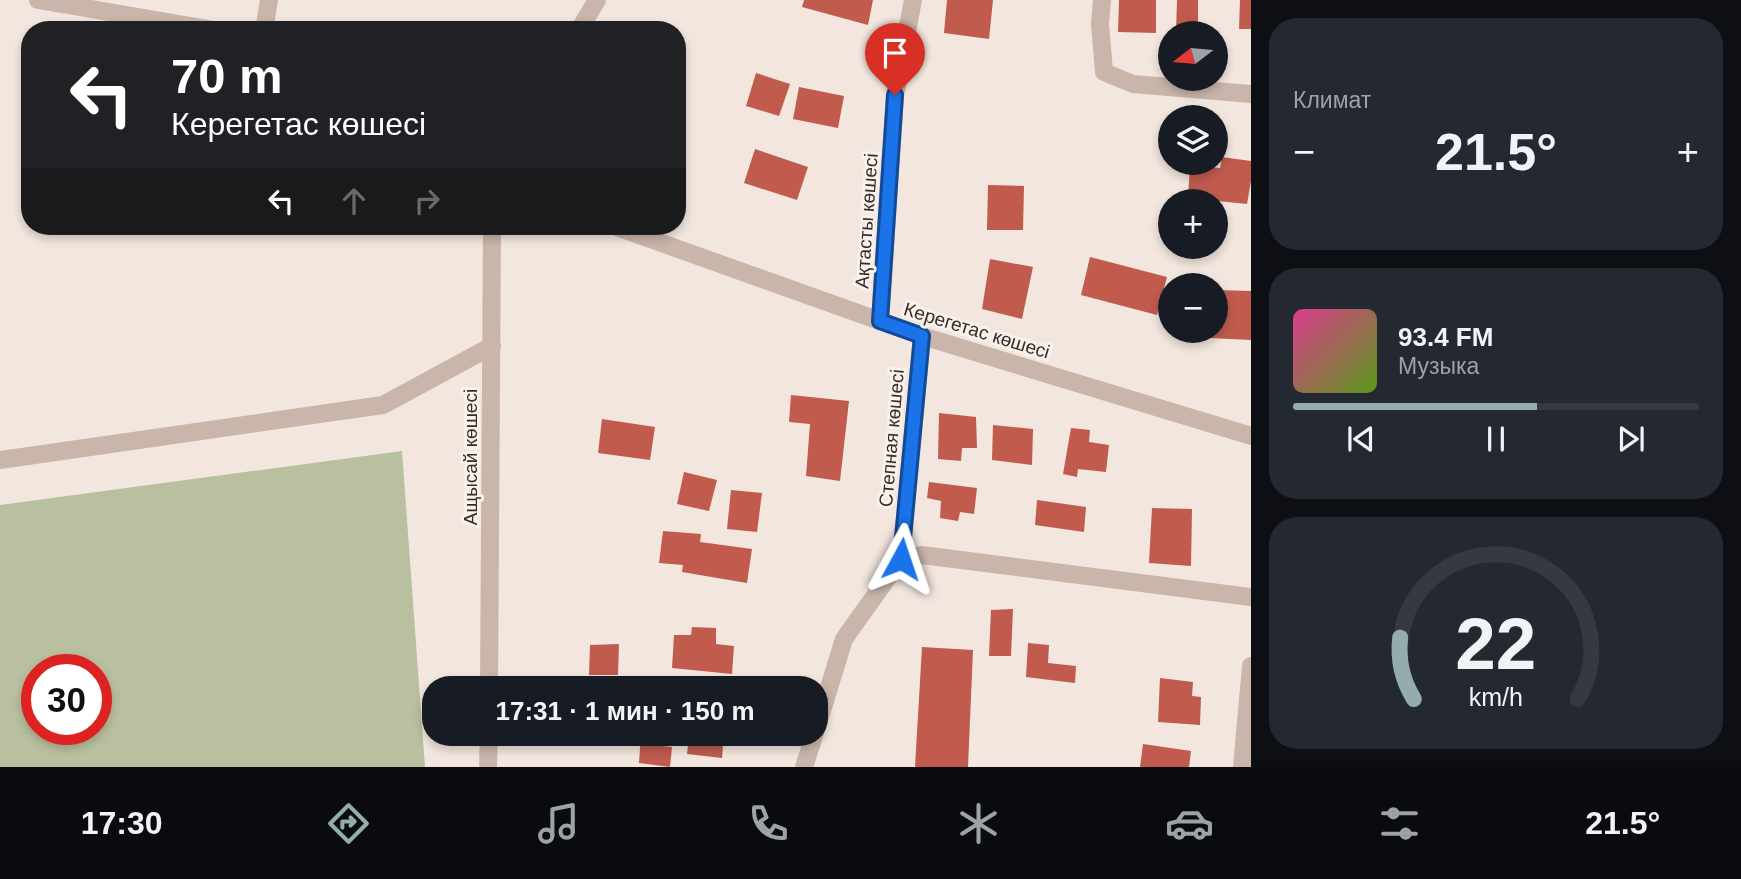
<!DOCTYPE html>
<html lang="ru">
<meta charset="utf-8">
<style>
:root{--surface:#171b24;--page:#242831;--text:#f1f3f6;--muted:#9ea1a6;--line:#363941;--accent:#93adad}
body{margin:0;font-family:Arial,sans-serif;background:var(--page);color:var(--text);height:100vh;display:flex;flex-direction:column;font-size:26px;white-space:nowrap}
*{box-sizing:border-box;margin:0}
p{font-size:23px;color:var(--muted)}
.icon{flex:none;width:38px;height:38px;fill:none;stroke:currentColor;stroke-width:2;stroke-linecap:round;stroke-linejoin:round}
.map{position:relative;flex:1;overflow:hidden}
.side{display:flex;flex-direction:column;gap:18px;padding:18px;background:#0d0f14;width:490px}
.side>*{flex:none}
.top-card{position:absolute;left:21px;top:21px;width:665px;height:214px;border-radius:28px;box-shadow:0 4px 10px #0003;background:#202124;color:#fff;overflow:hidden}
.needle{width:46px;rotate:254deg}
.fabs{position:absolute;left:1158px;top:21px;display:grid;gap:14px}
.fabs a{display:grid;place-items:center;width:70px;height:70px;border-radius:50%;background:var(--surface);box-shadow:0 4px 10px #0003;font-size:35px}
.speed{position:absolute;left:21px;top:654px;display:flex;gap:14px;font-size:35px;font-weight:700;text-align:center}
.speed>*{display:grid;place-content:center;width:91px;height:91px;border-radius:50%;background:var(--surface);box-shadow:0 4px 10px #0003;line-height:1}
.speed .limit{border:10px solid #d22;background:#fff;color:#111}
.pin{position:absolute;display:grid;place-items:center;width:60px;height:60px;color:#fff;margin:-72px -30px;border-radius:50% 50% 50% 0;rotate:-45deg;box-shadow:0 0 7px #0007}
.pin .icon{rotate:45deg}
.me{position:absolute;width:77px;margin:-38px;rotate:5deg;stroke-linejoin:round;filter:drop-shadow(0 0 5px #0008)}
.turn{display:flex;align-items:center;gap:24px;height:147px;padding:0 35px;font-size:32px}
.turn .icon{width:91px;height:91px;stroke-width:2.5}
.turn b{display:block;font-size:49px;line-height:60px}
.lanes{display:flex;align-items:center;height:66px;padding:0 35px;background:#0003;justify-content:center;gap:35px;direction:ltr}
.lanes .off{opacity:.35}
.big{font-size:52px;font-weight:800;line-height:1.1}
.side .tile{flex:1;display:flex;flex-direction:column;justify-content:center;gap:10px;min-width:0;padding:0 24px;border-radius:28px;background:var(--page)}
.side .dial{align-items:center;gap:0}
.dial svg{height:182px;overflow:visible;fill:none;stroke:var(--line);stroke-width:7;stroke-linecap:round;text-anchor:middle}
.dial text{fill:var(--text);stroke:none}
.song{display:flex;align-items:center;gap:21px}
.cover{width:84px;height:84px;border-radius:10px;background:linear-gradient(135deg,hsl(330 70% 55%),hsl(90 70% 35%))}
.played{height:7px;border-radius:4px;background:linear-gradient(90deg,var(--accent) 60%,var(--line) 60%)}
.keys{display:flex;justify-content:space-around;direction:ltr}
.heat{display:flex;justify-content:space-between;align-items:center;font-size:38px;direction:ltr}
.trip{position:absolute;left:422px;top:676px;width:406px;height:70px;border-radius:28px;background:var(--surface);box-shadow:0 4px 10px #0003;font-weight:800;line-height:70px;text-align:center}
.dock{display:flex;height:112px;justify-content:space-around;align-items:center;background:#090b0e;color:var(--muted)}
.dock .icon{width:49px;height:49px}
.dock .active{color:var(--accent)}
.dock b{font-size:32px;color:var(--text)}
main{display:flex;flex:1;min-height:0}
.map>svg:first-child{display:block}
</style>
<main>
<div class="map">
<svg width="1251" height="767" viewBox="0 0 1251 767">
<rect width="100%" height="100%" fill="#f2e6de"/>
<path fill="#b9c09f" fill-rule="evenodd" d="M402,451L425,767H0V505ZM37,670H96V730H37Z"/>
<g fill="#c05b4e">
<path d="M804,0H873L868,25L802,7Z"/>
<path d="M947,0H993L989,39L944,33Z"/>
<path d="M1119,0H1156V33L1118,32Z"/>
<path d="M1177,0H1198V33H1176Z"/>
<path d="M1240,0H1251V29H1239Z"/>
<path d="M756,73L790,84L779,116L746,106Z"/>
<path d="M799,87L844,96L838,128L793,119Z"/>
<path d="M755,149L808,167L797,200L744,183Z"/>
<path d="M1222,157L1251,161V181L1247,204L1188,198L1190,165L1220,168Z"/>
<path d="M988,185L1024,186L1023,230H987Z"/>
<path d="M1090,257L1167,277L1157,315L1081,295Z"/>
<path d="M990,259L1033,267L1022,319L982,309Z"/>
<path d="M1216,290L1251,291V340L1209,338V331H1216Z"/>
<path d="M791,395L849,401L840,481L806,476L810,424L789,422Z"/>
<path d="M939,413L976,417L977,448H962L961,461L938,459Z"/>
<path d="M602,419L655,427L650,460L598,453Z"/>
<path d="M993,425L1033,429L1032,465L992,460Z"/>
<path d="M1071,428L1090,430L1089,442L1109,445L1106,472L1078,469L1077,477L1063,474Z"/>
<path d="M684,472L717,480L709,511L677,504Z"/>
<path d="M929,482L977,488L974,514L960,512L958,521L940,518L941,501L927,498Z"/>
<path d="M731,490L762,493L757,532L727,529Z"/>
<path d="M1037,500L1086,507L1084,532L1035,525Z"/>
<path d="M1152,508L1192,509L1191,566L1149,563Z"/>
<path d="M663,531L701,534L700,542L752,549L747,583L682,572L683,565L659,563Z"/>
<path d="M1013,609L1011,656H989L991,610Z"/>
<path d="M692,627L716,628V644L734,646L732,674L672,668L674,635H691Z"/>
<path d="M1028,643L1049,645L1048,663L1076,666L1075,683L1026,677Z"/>
<path d="M619,644L618,675H589L590,645Z"/>
<path d="M922,647L973,650L968,767H915Z"/>
<path d="M1160,678L1193,682L1192,696L1201,697L1200,725L1158,722Z"/>
<path d="M586,733H626V738L586,735Z"/>
<path d="M641,733H664L663,746L672,747L670,767L639,763Z"/>
<path d="M681,733H724L722,758L687,754L688,745L680,744Z"/>
<path d="M1143,744L1191,751L1189,767H1140Z"/>
</g>
<g fill="none" stroke-linecap="round" stroke-linejoin="round">
<g stroke="#c9b5aa" stroke-width="18">
<path d="M38,0L214,30"/>
<path d="M1102,0L1100,24L1104,72L1133,84L1251,94"/>
<path d="M264,30L269,0"/>
<path d="M579,30L597,0"/>
<path d="M614,226L922,336L1251,436"/>
<path d="M880,321L895,95L913,0"/>
<path d="M0,460L383,405L492,346"/>
<path d="M901,559L922,555L1251,597"/>
<path d="M489,688L492,226"/>
<path d="M816,730L844,639L901,559L922,336"/>
<path d="M488,767L489,733"/>
<path d="M804,767L815,733"/>
<path d="M1242,767L1251,666"/>
</g>
</g>
<g fill="none" stroke-linecap="round" stroke-linejoin="round">
<g stroke="#114b97" stroke-width="18">
<path id="route" d="M895,95L880,321L922,336L901,559"/>
</g>
<use href="#route" stroke="#1a73e8" stroke-width="12"/>
</g>
<g text-anchor="middle" stroke-width="6" stroke-linejoin="round" paint-order="stroke">
<g font-size="19" fill="#372c2a" stroke="#f9f1eb">
<text transform="translate(866 221) rotate(-86)" y="7">Ақтасты көшесі</text>
<text transform="translate(977 330) rotate(17)" y="7">Керегетас көшесі</text>
<text transform="translate(891 438) rotate(-85)" y="7">Степная көшесі</text>
<text transform="translate(470 457) rotate(-90)" y="7">Ащысай көшесі</text>
</g>
</g>
</svg>
<div class="fabs">
<a><svg class="needle" viewBox="-14 -14 28 28"><path d="M0-13l5 13h-10z" fill="#e53935"/><path d="M0 13l5-13h-10z" fill="#9ea1a6"/></svg></a>
<a><svg class="icon" aria-label="layers" viewBox="0 0 24 24"><path d="M12 4l9 5-9 5-9-5zM3 14l9 5 9-5"/></svg></a>
<a>+</a>
<a>−</a>
</div>
<div class="speed"><div class="limit">30</div></div>
<div class="pin" style="left:895px;top:95px;background:#d93025"><svg class="icon" aria-label="arrive" viewBox="0 0 24 24"><path d="M6 21V4h12l-3 4 3 4H6"/></svg></div>
<svg class="me" style="left:901px;top:559px" viewBox="-20 -20 40 40"><path d="M0-17L14 15 0 8-14 15z" fill="#1a73e8" stroke="#fff" stroke-width="4"/></svg>
<div class="trip">17:31 · 1 мин · 150 m</div>
<div class="top-card">
<div class="turn"><svg class="icon" aria-label="left" viewBox="0 0 24 24"><path d="M17 20v-9H6M10 6l-5 5 5 5"/></svg><div><b>70 m</b>Керегетас көшесі</div></div>
<div class="lanes"><svg class="icon" aria-label="left" viewBox="0 0 24 24"><path d="M17 20v-9H6M10 6l-5 5 5 5"/></svg><svg class="icon off" aria-label="ahead" viewBox="0 0 24 24"><path d="M12 20V5M6 11l6-6 6 6"/></svg><svg class="icon off" aria-label="right" viewBox="0 0 24 24"><path d="M7 20v-9h11M14 6l5 5-5 5"/></svg></div>
</div>
</div>
<section class="side">
<div class="tile"><p>Климат</p>
<div class="heat"><a>−</a><b class="big">21.5°</b><a>+</a></div>
</div>
<div class="tile">
<div class="song"><i class="cover"></i><div><b>93.4 FM</b><p>Музыка</p></div></div>
<div class="played"></div>
<div class="keys"><svg class="icon" aria-label="previous" viewBox="0 0 24 24"><path d="M18 5L8 12l10 7zM5 5v14"/></svg><svg class="icon" aria-label="pause" viewBox="0 0 24 24"><path d="M8 5v14M16 5v14"/></svg><svg class="icon" aria-label="next" viewBox="0 0 24 24"><path d="M6 5l10 7-10 7zM19 5v14"/></svg></div>
</div>
<div class="tile dial"><svg viewBox="0 0 100 80">
<path d="M14 69A42 42 0 1 1 86 69"/>
<path d="M14 69A42 42 0 0 1 8 42" stroke="#93adad"/>
<text x="50" y="56" font-size="32" font-weight="700">22</text>
<text x="50" y="72" font-size="11">km/h</text>
</svg></div>
</section>
</main>
<nav class="dock">
<b>17:30</b>
<svg class="icon active" aria-label="directions" viewBox="0 0 24 24"><path d="M12 3l9 9-9 9-9-9zM9 14v-3h6M13 9l2 2-2 2"/></svg>
<svg class="icon" aria-label="music" viewBox="0 0 24 24"><path d="M9 18V5l10-2v13"/><circle cx="6" cy="18" r="3"/><circle cx="16" cy="16" r="3"/></svg>
<svg class="icon" aria-label="phone" viewBox="0 0 24 24"><path d="M5 4h4l2 5-3 2q2 4 5 5l2-3 5 2v4C11 20 4 13 5 4z"/></svg>
<svg class="icon" aria-label="climate" viewBox="0 0 24 24"><path d="M12 3v18M4 7l16 10M4 17L20 7"/></svg>
<svg class="icon" aria-label="car" viewBox="0 0 24 24"><path d="M5 17H2v-5l4-1 3-4h7l3 4 3 1v5h-3M9 17h6M6 11h13"/><circle cx="7" cy="17" r="2"/><circle cx="17" cy="17" r="2"/></svg>
<svg class="icon" aria-label="filters" viewBox="0 0 24 24"><path d="M4 7h16M4 17h16"/><circle cx="9" cy="7" r="2"/><circle cx="15" cy="17" r="2"/></svg>
<b>21.5°</b>
</nav>
